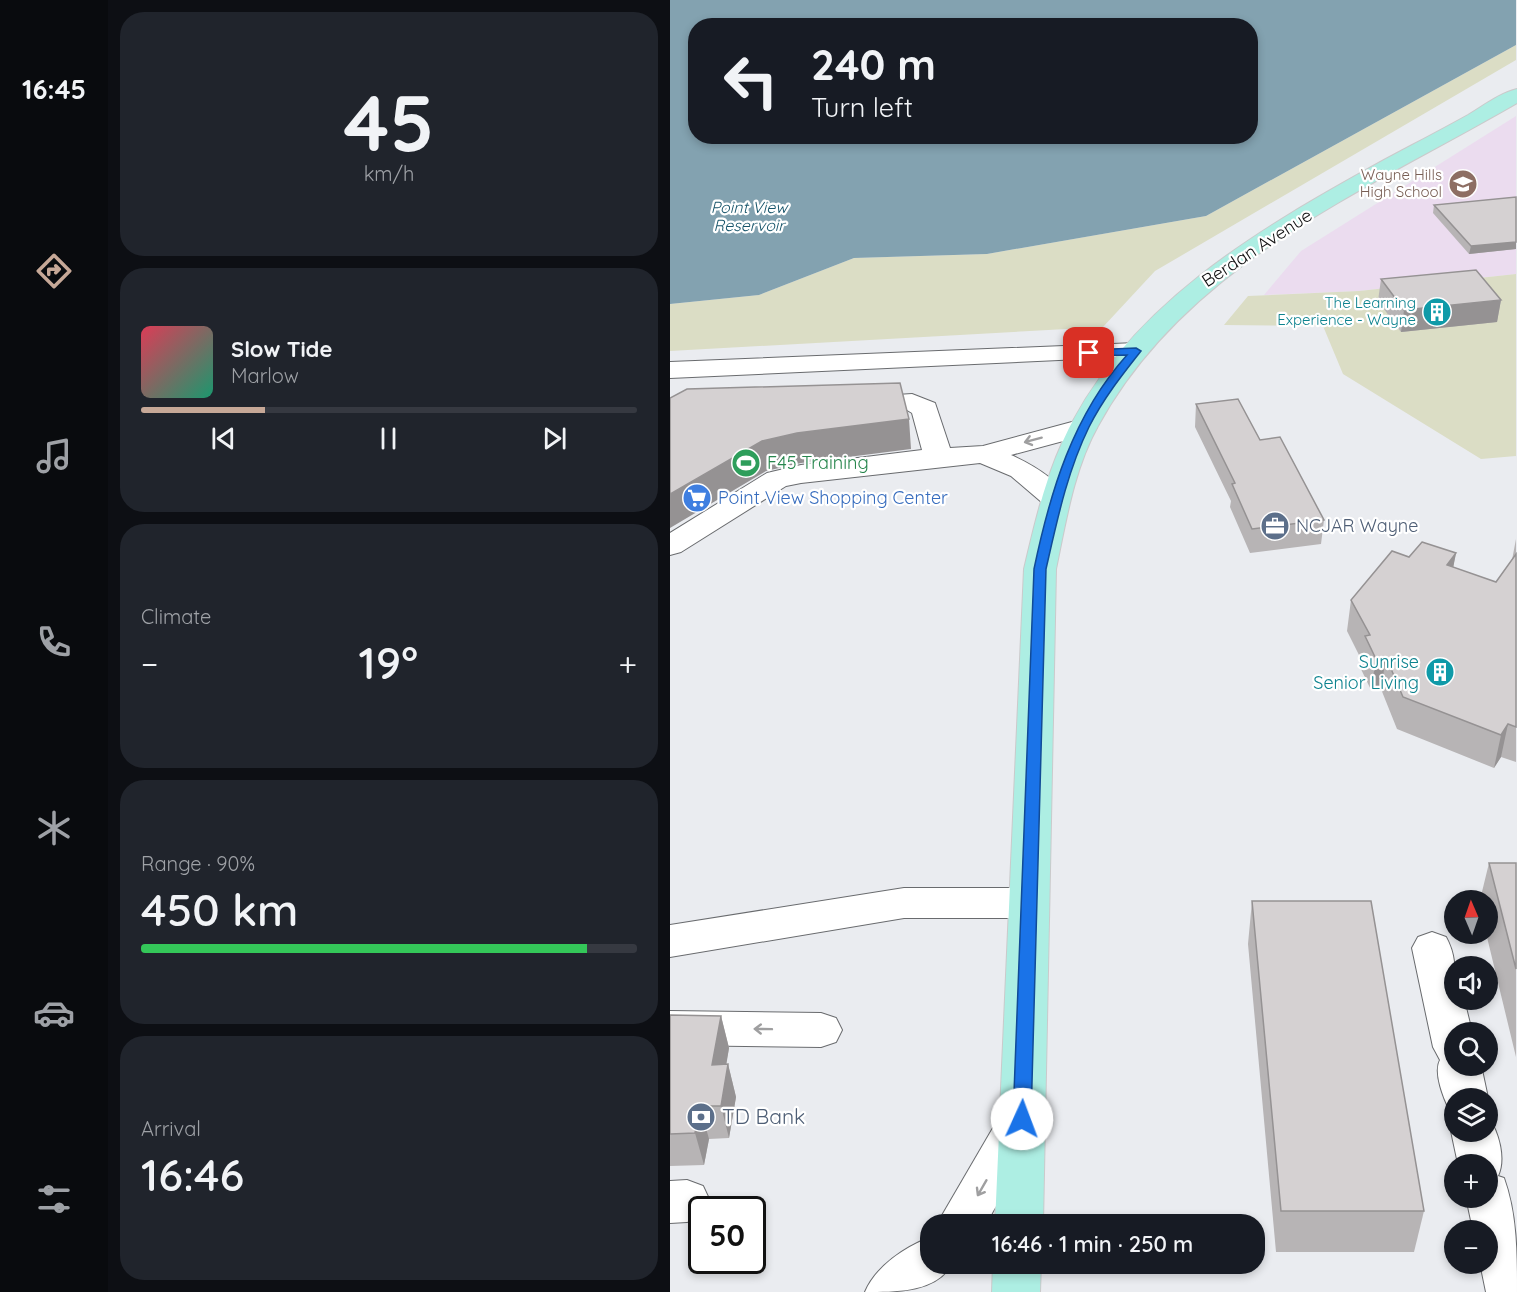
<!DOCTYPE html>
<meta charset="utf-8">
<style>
:root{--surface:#171b24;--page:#20242c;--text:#f1f3f6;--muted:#9ea1a6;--line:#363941;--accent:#c6a897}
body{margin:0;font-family:Quicksand,sans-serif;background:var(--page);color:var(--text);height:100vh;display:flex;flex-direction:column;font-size:22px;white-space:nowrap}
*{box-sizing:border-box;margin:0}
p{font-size:20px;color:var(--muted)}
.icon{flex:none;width:33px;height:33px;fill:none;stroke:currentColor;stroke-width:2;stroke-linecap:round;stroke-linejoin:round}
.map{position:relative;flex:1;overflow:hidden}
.side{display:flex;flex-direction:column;gap:12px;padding:12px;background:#0d0f14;width:562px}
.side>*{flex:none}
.hud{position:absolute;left:18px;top:18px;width:570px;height:126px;border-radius:24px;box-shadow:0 3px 9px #0003;background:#171b24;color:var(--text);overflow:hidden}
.needle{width:39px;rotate:358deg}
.controls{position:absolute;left:774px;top:890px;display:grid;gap:12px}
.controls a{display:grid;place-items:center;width:54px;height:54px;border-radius:50%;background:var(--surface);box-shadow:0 3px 9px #0003;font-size:30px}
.speed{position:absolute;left:18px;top:1196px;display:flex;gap:12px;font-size:30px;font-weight:700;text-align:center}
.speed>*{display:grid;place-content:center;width:78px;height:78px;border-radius:50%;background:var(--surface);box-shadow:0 3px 9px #0003;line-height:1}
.speed .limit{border:3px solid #111;border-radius:9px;background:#fff;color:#111}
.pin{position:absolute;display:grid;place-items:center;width:51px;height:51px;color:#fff;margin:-26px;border-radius:12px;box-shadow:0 3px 9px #0006}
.me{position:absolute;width:66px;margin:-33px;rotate:2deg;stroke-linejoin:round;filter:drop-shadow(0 0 4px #0008)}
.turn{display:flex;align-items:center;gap:21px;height:126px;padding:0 24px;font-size:27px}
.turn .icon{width:78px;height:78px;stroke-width:2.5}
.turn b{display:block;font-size:42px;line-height:51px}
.big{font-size:45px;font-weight:600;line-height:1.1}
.side .tile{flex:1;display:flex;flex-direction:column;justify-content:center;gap:9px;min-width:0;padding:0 21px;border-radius:24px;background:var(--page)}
.side .dial{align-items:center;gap:0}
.dial b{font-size:78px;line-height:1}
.song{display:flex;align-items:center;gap:18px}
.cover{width:72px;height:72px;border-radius:9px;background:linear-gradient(135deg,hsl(350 70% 55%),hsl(160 70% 35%))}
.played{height:6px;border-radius:3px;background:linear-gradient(90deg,var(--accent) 25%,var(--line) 25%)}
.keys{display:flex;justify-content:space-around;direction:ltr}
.heat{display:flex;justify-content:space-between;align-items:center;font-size:33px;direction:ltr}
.charge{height:9px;border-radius:4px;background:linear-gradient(90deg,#34c759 90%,var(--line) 0)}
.trip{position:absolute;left:250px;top:1214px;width:345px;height:60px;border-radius:24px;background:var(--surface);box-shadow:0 3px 9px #0003;font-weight:600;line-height:60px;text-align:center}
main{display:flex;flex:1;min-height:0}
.dock{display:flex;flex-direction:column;width:108px;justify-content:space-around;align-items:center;background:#090b0e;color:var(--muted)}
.dock .icon{width:42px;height:42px}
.dock .active{color:var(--accent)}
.dock b{font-size:27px;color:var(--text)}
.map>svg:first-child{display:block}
</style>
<main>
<nav class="dock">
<b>16:45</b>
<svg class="icon active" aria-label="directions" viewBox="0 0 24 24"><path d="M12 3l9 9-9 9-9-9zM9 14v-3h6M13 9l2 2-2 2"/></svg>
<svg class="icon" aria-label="music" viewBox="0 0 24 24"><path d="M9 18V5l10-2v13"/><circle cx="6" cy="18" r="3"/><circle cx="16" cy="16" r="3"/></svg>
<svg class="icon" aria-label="phone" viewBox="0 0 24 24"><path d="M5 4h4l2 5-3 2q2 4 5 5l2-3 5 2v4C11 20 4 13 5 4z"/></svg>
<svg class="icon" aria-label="climate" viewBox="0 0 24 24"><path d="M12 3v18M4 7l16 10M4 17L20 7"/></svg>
<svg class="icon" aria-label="car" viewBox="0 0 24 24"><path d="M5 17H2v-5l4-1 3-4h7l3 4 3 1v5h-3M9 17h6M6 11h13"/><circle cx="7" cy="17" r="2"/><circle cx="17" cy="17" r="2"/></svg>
<svg class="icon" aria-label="filters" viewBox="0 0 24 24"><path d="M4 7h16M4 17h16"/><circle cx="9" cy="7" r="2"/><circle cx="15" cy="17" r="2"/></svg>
</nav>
<section class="side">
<div class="tile dial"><b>45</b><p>km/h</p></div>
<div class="tile">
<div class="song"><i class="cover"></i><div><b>Slow Tide</b><p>Marlow</p></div></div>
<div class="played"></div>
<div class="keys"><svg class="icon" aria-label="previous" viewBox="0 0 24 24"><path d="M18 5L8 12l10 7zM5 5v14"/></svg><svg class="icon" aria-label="pause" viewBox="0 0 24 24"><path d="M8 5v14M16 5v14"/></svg><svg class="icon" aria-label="next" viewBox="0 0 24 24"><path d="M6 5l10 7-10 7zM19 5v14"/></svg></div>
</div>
<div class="tile"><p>Climate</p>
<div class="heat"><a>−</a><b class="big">19°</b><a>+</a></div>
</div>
<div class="tile"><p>Range · 90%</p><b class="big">450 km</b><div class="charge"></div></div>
<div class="tile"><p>Arrival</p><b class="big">16:46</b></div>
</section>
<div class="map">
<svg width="847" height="1292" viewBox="0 0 847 1292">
<rect width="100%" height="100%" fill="#eaecf0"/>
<path fill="#ebdcef" d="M846,116V274L689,291L594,295L631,251Z"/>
<g fill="#dbddc5">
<path d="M846,45V60L485,271L433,327L0,351V304L89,295L184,258L317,254L536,216Z"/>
<path d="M846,274V456L811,459L673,374L653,326L554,325L578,296L689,291Z"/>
</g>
<path fill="#83a2b0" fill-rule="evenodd" d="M0,0H846V45L536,216L317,254L184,258L89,295L0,304ZM26,26H580V136H26Z"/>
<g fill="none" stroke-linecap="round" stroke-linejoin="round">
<g stroke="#696b6e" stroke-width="2">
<g id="minor">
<path d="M466,343L475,346L479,351L475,356L0,378V362Z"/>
<path d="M242,394L265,403L280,448L313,446L413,419L423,421L427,427L423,433L341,455C363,465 386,479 400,499L395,505L385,508L375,505L341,476L310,463L131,483L116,486L11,552L0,555V533L97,473L131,465L252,450L242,413L237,410L190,412L180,410L176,404L180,398Z"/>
<path d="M234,888H359L373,892L379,903L373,914L359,918H234L0,957V925Z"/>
<path d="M762,932L776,937C788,959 784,975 784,999H794L802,1032H784V1065H811L818,1098H784V1113L780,1111C774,1099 763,1073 770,1060L763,1047L742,948L748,937Z"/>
<path d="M0,1011L151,1013L166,1018L172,1030L166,1042L151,1047L0,1045Z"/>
<path d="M350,1104L366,1109L372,1123L316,1224H267L334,1109Z"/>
<path d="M818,1117C829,1132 836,1159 828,1176L834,1178C847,1214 847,1253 847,1292H816L810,1263H818V1230H803L796,1197H818V1164H788L781,1131L784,1123V1131H818Z"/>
<path d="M17,1180L33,1186L40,1201L37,1209H32V1217L17,1222L0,1223V1181Z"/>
<path d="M261,1237V1263H283C266,1292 230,1292 195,1292C206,1266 235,1247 261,1237Z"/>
</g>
</g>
<g stroke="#cacacb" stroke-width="2">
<g id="major">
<path d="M847,89V103C695,191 516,264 428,426C404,469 396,521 386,569L373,1224H325L354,569C364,526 374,483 392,443C454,306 589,229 714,160C742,145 771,130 798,115C813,106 830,93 847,89Z"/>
<path d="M323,1263H371L370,1292H322Z"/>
</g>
</g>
<use href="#minor" fill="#fff" fill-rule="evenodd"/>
<use href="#major" fill="#adeee3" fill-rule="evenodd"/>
</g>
<g fill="#b7b4b5">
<path d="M846,197V249L799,254L763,213L764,205Z"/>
<path d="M711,279L831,300L827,322L731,332L708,301Z"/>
<path d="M526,404L590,440L654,520L651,544L580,553L560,507L561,501L525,427Z"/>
<path d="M846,539V762L831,757L824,768L727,729L711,689L701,690L690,667L691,659L677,631L681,600L739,557L786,553L783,567L826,582L842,560Z"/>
<path d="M819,863H846V1057L816,933H818V900H810Z"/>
<path d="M582,901L754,1211L744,1252H606L578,944Z"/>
<path d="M0,1015L51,1016L59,1048L56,1064H58L66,1097L59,1138L39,1139L34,1165L0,1166Z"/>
</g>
<g fill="#959293">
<path d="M846,242V249L799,254L801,246Z"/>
<path d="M831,300L827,322L731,332L734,310Z"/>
<path d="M239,419L241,449L131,463L96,471L0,528V494L92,441L127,433Z"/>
<path d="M786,553L780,584L777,565Z"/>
<path d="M716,657L711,689L701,690L706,659Z"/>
<path d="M838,724L831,757L824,768L831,735Z"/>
<path d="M51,1016L59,1048L51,1097L42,1065Z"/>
<path d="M58,1064L66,1097L59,1138L51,1106Z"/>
<path d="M30,1106L39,1139L34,1165L25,1133Z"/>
</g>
<g fill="#d5d1d2" stroke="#959293" stroke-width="1.5">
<path d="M846,197V242L801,246L764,205Z"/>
<path d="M806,270L831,300L734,310L711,279Z"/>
<path d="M230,383L239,419L127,433L92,441L0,494V398L17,389Z"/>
<path d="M568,399L590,440L610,437L654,520L582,529L562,484L565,483L526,404Z"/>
<path d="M752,542L786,553L777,565L826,582L846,554V727L838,724L831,735L733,697L716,657L706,659L695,636L700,635L681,600L722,551L739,557Z"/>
<path d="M819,863H846V969Z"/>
<path d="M582,901H701L754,1211H611Z"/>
<path d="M0,1015L51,1016L42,1065L58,1064L51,1106H30L25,1133L0,1134Z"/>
</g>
<defs><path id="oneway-shaft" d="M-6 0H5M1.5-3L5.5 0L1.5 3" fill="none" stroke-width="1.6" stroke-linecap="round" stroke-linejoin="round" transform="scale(1.5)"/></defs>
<g stroke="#9f9fa0">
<use href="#oneway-shaft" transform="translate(363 440) rotate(165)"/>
<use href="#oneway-shaft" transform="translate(93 1029) rotate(-179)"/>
<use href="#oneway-shaft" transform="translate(312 1188) rotate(120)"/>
</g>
<path fill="#1a73e8" stroke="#114b97" stroke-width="1.5" d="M466,348L471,351C452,375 433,399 419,427C397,472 387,521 376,569L361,1119L359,1125L352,1127L346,1125L343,1119L364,569C380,492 403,415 457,355L419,356L414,353L419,350Z"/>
<defs>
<g id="school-disc" transform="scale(1.5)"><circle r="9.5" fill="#8d6e63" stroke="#fff"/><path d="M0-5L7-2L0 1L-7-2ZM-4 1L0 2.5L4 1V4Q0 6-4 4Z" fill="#fff"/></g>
<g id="building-disc" transform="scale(1.5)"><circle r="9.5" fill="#0f9aa8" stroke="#fff"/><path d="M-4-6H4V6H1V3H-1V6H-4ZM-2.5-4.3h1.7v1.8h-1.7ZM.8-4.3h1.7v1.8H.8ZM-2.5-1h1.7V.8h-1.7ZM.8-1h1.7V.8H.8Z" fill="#fff"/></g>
<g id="stadium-disc" transform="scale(1.5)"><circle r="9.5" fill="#2e9e5b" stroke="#fff"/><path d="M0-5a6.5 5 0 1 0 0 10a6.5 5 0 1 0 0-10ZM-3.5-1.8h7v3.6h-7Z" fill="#fff"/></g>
<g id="supermarket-disc" transform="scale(1.5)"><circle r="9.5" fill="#3f7fe0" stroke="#fff"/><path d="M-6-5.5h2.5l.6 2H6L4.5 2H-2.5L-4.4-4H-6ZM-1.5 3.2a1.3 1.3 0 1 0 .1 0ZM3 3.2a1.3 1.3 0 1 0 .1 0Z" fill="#fff"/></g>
<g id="office-disc" transform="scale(1.5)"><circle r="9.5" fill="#5c6f8a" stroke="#fff"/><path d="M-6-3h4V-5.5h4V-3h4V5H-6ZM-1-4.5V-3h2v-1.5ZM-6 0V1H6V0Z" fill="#fff"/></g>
<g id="bank-disc" transform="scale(1.5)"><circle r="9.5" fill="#5c6f8a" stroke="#fff"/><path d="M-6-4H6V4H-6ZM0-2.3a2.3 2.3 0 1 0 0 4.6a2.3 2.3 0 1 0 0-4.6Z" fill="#fff"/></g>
</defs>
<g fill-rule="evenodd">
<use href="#school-disc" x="793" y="184"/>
<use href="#building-disc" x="767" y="312"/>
<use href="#stadium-disc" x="76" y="463"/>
<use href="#supermarket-disc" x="27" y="498"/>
<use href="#office-disc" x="605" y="526"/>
<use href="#building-disc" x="770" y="672"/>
<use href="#bank-disc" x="31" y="1117"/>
</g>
<g text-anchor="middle" stroke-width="4.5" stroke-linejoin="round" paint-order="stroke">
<g font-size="15" fill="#785e54" stroke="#fff" text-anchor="end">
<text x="772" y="180">Wayne Hills<tspan x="772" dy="17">High School</tspan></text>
</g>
<g font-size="15" fill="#0d838f" stroke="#fff" text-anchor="end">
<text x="746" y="308">The Learning<tspan x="746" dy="17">Experience - Wayne</tspan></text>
</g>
<g font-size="16" font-style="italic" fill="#16546a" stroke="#fff">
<text x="79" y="213">Point View<tspan x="79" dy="18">Reservoir</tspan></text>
</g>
<g font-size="18" fill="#101011" stroke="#fff">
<text transform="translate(587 248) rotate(-33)" y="6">Berdan Avenue</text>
</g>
<g font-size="18" fill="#27864d" stroke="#fff" text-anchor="start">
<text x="97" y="469">F45 Training</text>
</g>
<g font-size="18" fill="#366cbe" stroke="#fff" text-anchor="start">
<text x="48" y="504">Point View Shopping Center</text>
</g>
<g font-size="18" fill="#4e5e75" stroke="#fff" text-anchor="start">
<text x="626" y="532">NCJAR Wayne</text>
</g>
<g font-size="18" fill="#0d838f" stroke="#fff" text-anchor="end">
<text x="749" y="668">Sunrise<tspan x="749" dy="21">Senior Living</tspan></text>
</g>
<g font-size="21" fill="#4e5e75" stroke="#fff" text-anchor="start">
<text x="52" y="1124">TD Bank</text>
</g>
</g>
</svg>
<div class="controls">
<a><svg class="needle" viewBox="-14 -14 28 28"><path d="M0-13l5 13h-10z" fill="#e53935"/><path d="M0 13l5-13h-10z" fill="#9ea1a6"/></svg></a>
<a><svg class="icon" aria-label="sound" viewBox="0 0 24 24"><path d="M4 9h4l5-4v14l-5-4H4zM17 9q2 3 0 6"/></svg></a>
<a><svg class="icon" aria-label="search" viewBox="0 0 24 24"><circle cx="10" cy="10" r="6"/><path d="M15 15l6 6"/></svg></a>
<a><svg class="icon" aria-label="layers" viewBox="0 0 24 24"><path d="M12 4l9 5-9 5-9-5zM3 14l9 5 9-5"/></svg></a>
<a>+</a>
<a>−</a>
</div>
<div class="speed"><div class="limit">50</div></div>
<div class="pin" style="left:419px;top:353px;background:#d93025"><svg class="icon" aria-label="arrive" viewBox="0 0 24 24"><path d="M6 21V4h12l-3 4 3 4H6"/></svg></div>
<svg class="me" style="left:352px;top:1119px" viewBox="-20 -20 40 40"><circle r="19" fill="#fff"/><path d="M0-13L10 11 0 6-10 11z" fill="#1a73e8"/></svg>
<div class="trip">16:46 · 1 min · 250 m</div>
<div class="hud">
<div class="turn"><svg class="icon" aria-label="left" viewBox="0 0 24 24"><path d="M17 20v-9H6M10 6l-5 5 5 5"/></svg><div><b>240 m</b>Turn left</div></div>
</div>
</div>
</main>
